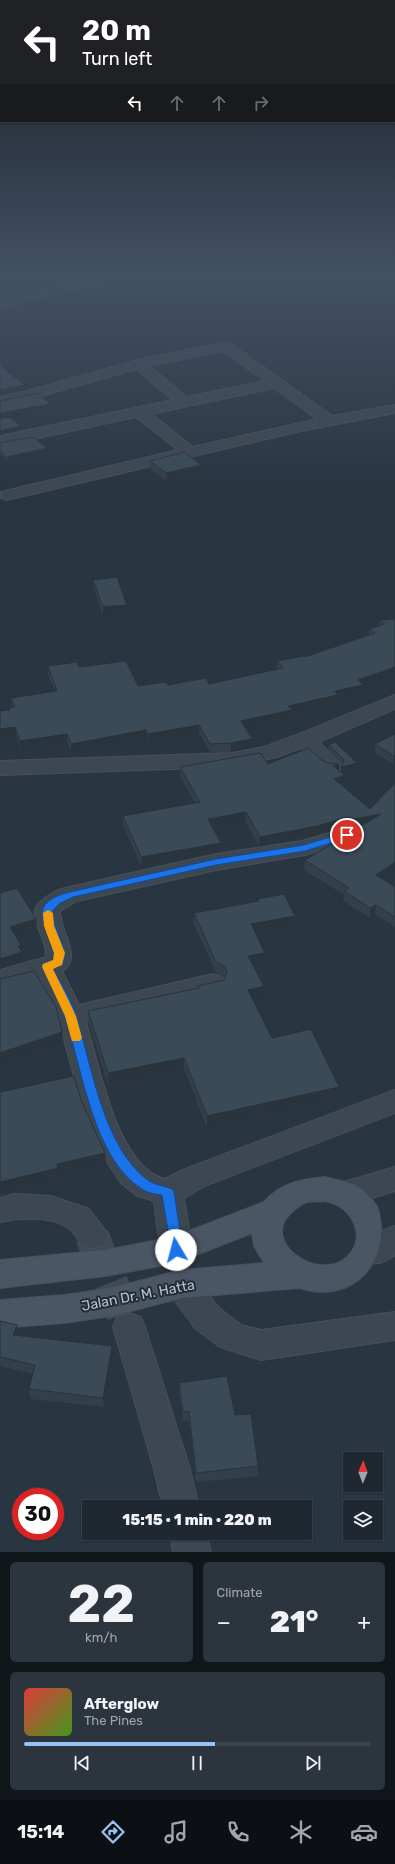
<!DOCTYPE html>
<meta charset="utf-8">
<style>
:root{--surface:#1f2831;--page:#2c343d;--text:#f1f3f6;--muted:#a1a6ab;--line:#3c444d;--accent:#98c2f2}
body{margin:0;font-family:Rubik,sans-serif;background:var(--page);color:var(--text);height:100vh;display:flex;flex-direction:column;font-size:15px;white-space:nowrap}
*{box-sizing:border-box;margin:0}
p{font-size:13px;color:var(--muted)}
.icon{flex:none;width:22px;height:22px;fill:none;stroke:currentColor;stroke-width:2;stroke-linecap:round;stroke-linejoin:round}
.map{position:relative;height:1552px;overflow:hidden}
.sheet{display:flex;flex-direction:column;gap:10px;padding:10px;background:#11161b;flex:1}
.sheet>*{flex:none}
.top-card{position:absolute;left:0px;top:0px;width:395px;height:122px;box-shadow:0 1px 3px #0004,0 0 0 1px var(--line);background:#202124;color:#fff;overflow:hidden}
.needle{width:26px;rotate:1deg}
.controls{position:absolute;left:343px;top:1452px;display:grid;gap:8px}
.controls a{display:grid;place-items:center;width:40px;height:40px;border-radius:0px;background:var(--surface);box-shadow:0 1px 3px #0004,0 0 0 1px var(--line);font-size:20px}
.speed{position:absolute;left:12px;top:1488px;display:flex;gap:8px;font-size:20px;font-weight:700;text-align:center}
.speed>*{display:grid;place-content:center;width:52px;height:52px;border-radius:50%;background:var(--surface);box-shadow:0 1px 3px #0004,0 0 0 1px var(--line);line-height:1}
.speed .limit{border:6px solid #d22;background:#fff;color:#111}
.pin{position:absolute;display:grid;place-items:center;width:34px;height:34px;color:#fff;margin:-17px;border:2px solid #fff;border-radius:50%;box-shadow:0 1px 4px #0007}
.me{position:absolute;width:44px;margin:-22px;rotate:352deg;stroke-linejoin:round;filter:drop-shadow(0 0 3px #0008)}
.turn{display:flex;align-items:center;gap:14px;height:84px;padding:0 16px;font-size:18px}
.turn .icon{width:52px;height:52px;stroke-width:2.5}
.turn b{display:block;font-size:28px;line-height:34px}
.lanes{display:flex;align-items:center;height:38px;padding:0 16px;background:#0003;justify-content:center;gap:20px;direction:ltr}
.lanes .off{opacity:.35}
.big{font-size:30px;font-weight:800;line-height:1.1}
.sheet .widget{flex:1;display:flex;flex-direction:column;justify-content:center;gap:6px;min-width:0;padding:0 14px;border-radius:6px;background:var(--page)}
.sheet .dial{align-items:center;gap:0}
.dial b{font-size:52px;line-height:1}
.song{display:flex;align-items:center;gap:12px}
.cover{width:48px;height:48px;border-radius:6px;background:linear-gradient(135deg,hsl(0 70% 55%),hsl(100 70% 35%))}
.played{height:4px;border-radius:2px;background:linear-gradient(90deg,var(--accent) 55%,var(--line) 55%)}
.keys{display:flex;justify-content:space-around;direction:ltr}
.heat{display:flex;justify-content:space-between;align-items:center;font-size:22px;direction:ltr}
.sheet .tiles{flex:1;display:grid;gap:10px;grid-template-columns:1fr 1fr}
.widget:last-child{grid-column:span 2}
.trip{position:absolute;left:82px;top:1500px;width:230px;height:40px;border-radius:0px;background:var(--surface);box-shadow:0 1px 3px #0004,0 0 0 1px var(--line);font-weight:800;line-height:40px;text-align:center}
.tab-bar{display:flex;height:64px;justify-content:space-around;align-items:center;background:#0c1014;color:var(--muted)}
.tab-bar .icon{width:28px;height:28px}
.tab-bar .on{color:var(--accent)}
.tab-bar b{font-size:18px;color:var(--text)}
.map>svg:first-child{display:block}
</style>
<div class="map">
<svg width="395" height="1552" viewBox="0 0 395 1552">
<rect width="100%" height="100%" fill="#293541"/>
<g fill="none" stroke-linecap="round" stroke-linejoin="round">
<path stroke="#3f4a56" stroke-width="34" stroke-dasharray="34 16" stroke-linecap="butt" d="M92,1236L129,1327"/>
<g stroke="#46505a" stroke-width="2">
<g id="minor">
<path d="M122,273H149L143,277L53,294L0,309V301C40,288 81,281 122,273Z"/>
<path d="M225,342L230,343L332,416L395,405V413L301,431L7,500L1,498V492L178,450L136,417L0,446V436L173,400L136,369L34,398L0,405V397L27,391L138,360ZM223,351L265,381L187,397L149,366ZM274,388L317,419L193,447L151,414Z"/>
<path d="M395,695V709L319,742L343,766L340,771C322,775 313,759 301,748L277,757L231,767L0,775V761L231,753L264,747L297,735Z"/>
<path d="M347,828L355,830L359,835L355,840L305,855L216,870L77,901L60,911C59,929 84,960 62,971L79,1005L213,974L222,977L226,983L222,989L213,992L86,1022C99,1064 117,1168 165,1179L185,1169L395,1090V1113L207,1185L184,1198L192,1250L187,1259L176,1263L165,1259L160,1250L154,1201L136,1195L121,1183L103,1156L93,1134L83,1110L58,1017L40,978L0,988V970L46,957C46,924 12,912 61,889L216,854L302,841Z"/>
<path d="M15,1194L51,1196L89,1209L103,1227L108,1236L103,1245C75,1255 83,1237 67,1227C50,1216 18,1218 0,1222V1198Z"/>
<path d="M181,1270L192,1274L219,1308L241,1325L261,1330L395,1312V1340L261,1360L220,1347L195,1328L170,1294L165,1284L170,1274Z"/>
<path d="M129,1313L141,1317L145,1327L190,1469L199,1507H163L154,1469L113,1327L117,1317Z"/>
<path d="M170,1533H206L211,1552H173Z"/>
</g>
</g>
<g stroke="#46505a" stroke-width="2">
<g id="tertiary">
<path d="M395,1167V1191L345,1206L334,1203L330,1194L334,1185Z"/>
<path d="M395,1226V1255C382,1263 378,1266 363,1261L358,1252L363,1243L384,1230Z"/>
</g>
</g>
<g stroke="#46505a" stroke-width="2">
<path id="secondary" d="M325,1177C335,1180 345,1181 355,1185C364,1189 371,1198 377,1206C395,1260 352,1306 300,1288L181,1298L112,1316L64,1323L0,1328V1300L64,1295L112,1288L181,1270L264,1263L254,1246L252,1233L176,1263L106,1276L0,1288V1260L106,1250L173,1237L264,1202C280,1183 302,1179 325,1177ZM325,1201C329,1202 333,1203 337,1205C353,1214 363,1234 352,1251C329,1287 260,1247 289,1215C294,1210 300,1204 307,1202C312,1201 319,1202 325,1201Z"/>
</g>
<use href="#minor" fill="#3d4751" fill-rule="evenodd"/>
<use href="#tertiary" fill="#3d4751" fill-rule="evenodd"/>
<use href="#secondary" fill="#4b5664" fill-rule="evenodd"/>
</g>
<g fill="#33404b">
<path d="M0,443L48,452L8,461L0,454Z"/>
<path d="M150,461L201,472L166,481L150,468Z"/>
<path d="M93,580L127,605V613L103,616L94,588Z"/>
<path d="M395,619V675L362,687V693L338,699V703L292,714L291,718L246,729L252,739V748L231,752H210L199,733L148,742L147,738L71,752L67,742L20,749L16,736L9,710V708L12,707L11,698L55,691L48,674V666L79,667L138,686L168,685L209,684L277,670V661L305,657L368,635L369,629L379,626V620Z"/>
<path d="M395,734V764H393L375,753V744Z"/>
<path d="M329,745L356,767L341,772L345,775L344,784L341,785L370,809L395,783V871L383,879L395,887V927L375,914L370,918L343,901L344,895L304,870L305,860L356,832L360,827L353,828L347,827L316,835L259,846L245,821L213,827L221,852L141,866L123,825V816L195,803L180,776V767L268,764L323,761L341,772V767L343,764L328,749Z"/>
<path d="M258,899L295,916L294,927L256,934L265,953V964L253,966L263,998L253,1000L272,1038L338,1098L207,1128L184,1069L108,1085L89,1023L88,1011L198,989V986L224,980L225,978L223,976L216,973L194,924V913L258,901Z"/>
<path d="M0,1321L18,1334L17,1336L113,1356L104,1407L30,1399L29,1389L33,1374L0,1366Z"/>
<path d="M179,1383L235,1415L258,1466V1476L196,1482L189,1421H183L179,1393Z"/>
</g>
<g fill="#29343d">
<path d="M5,366L6,371L2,367Z"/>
<path d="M25,385V390L0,395V390Z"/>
<path d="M51,404V409L0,419V413Z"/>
<path d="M21,426V430L0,435V431Z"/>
<path d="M47,448L48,452L8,461L7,457Z"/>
<path d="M201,465V472L166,481V473Z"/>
<path d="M127,605V613L103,616V607Z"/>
<path d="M395,667V675L362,687V693L338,699V703L292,714L291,718L241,730V721L335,691L358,680Z"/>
<path d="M199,725V733L148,742V734Z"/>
<path d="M15,727L16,736L0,738V729Z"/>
<path d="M146,730L147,738L71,752V744Z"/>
<path d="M67,734V742L20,749V741Z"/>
<path d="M252,739V748L231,752V743Z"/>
<path d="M395,755V764H393L394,756Z"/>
<path d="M357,763L356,767L341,772V767Z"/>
<path d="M339,764V773L333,766Z"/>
<path d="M345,775L344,784L333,788L334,779Z"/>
<path d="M246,812L245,821L208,828V819Z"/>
<path d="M381,814L380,823L353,828L354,819Z"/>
<path d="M347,817V827L316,835L259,846L260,837Z"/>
<path d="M221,843V852L141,866V857Z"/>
<path d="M395,862V871L375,884L376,875Z"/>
<path d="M376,905L375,914L370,918V908Z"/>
<path d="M295,916L294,927L251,935V924Z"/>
<path d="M36,919L37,928L11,937L10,927Z"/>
<path d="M21,945L23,962L0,969V959L18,946Z"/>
<path d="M265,953V964L248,967V956Z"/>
<path d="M264,986L263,998L247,1001L248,990Z"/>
<path d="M62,1032L63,1042L0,1064V1053Z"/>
<path d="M184,1058V1069L108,1085V1073Z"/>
<path d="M339,1087L338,1098L207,1128V1116Z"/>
<path d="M105,1153L106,1163L59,1175V1178L0,1193V1182L57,1164Z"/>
<path d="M17,1325L18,1334L14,1345L13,1335Z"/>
<path d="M112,1346L113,1356L104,1407L103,1398Z"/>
</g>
<g fill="#3b4a57" stroke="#29343d">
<path d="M0,362L5,366L2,367L25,385L0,390Z"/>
<path d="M37,393L51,404L0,413V401Z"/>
<path d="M10,417L21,426L0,431V419Z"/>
<path d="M33,437L47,448L7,457L0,450V443Z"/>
<path d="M185,452L201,465L166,473L150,461Z"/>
<path d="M117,577L127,605L103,607L93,580Z"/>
<path d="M395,619V667L358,680L363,685L335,691L338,695L288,706L292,710L241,721L252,739L231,743L210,744L199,725L148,734L146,730L71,744L67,734L20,741L15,727L0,729V711L10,710L9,708L15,707L11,698L57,691L48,666L77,662L79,667L126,661L138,686L166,682L168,685L206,678L209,684L283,668L277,661L304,656L305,657L375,633L369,629L385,624L379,620Z"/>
<path d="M395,734V755L394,756L375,744Z"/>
<path d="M335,742L357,763L341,767L344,760L329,745Z"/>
<path d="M308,748L323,761L328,763L339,764L333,766L345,775L334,779L370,809L395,783V862L376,875L395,887V917L376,905L370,908L344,891L349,888L305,860L345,836L356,832L361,826L381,814L354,819L347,817L317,826L260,837L246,812L208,819L221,843L141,857L123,816L200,802L180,767L260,753L268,764Z"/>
<path d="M17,888L36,919L10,927L21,945L18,946L22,952L0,959V893Z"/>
<path d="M284,894L295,916L251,924L265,953L248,956L264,986L248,990L272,1038L311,1029L339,1087L207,1116L184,1058L108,1073L88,1011L199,988L198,986L224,980L227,971L223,965L216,962L194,913L259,901L258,899Z"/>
<path d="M34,971L56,1007L62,1032L0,1053V979Z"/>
<path d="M74,1076L81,1100L105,1153L57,1164L58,1168L0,1182V1092Z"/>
<path d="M0,1321L17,1325L13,1335L112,1346L103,1398L29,1389L35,1365L0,1357Z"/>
<path d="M227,1376L235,1415L251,1414L258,1466L196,1473L189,1411L183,1412L179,1383Z"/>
</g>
<linearGradient id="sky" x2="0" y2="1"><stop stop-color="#171d24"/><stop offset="0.56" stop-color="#435165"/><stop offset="1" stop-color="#435165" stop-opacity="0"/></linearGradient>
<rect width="395" height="490" fill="url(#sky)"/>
<path fill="#1a73e8" stroke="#114b97" d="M347,832L351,835L350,837L305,851L216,865L73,897L60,903L53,910C51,929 71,949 62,965L53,969C61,984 72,1001 77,1018C92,1068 104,1149 149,1181C155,1185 165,1186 172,1189L174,1192L183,1250L181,1253L176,1255L172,1253L162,1195C156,1194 147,1193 142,1189C93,1159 82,1067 65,1017C60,1000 50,983 42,967L43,964L53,960C58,933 16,906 70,892L216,859L304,845Z"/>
<path fill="#f59e0b" d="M48,910L53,913L54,926L65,953L62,965L53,969L76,1016L82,1038L80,1041H72L71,1038L65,1016L42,967L43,964L53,960L54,953L44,926L43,913Z"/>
<g text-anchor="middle" stroke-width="4" stroke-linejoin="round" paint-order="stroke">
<g font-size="14" fill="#bac2cb" stroke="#212c36">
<text transform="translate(138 1295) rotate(-11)" y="5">Jalan Dr. M. Hatta</text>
</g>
</g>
</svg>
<div class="controls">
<a><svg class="needle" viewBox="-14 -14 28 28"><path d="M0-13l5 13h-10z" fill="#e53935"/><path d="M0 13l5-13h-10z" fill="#a1a6ab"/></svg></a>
<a><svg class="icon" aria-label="layers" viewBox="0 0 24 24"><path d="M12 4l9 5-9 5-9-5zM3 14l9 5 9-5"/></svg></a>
</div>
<div class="speed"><div class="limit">30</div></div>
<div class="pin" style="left:347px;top:835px;background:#d93025"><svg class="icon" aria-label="arrive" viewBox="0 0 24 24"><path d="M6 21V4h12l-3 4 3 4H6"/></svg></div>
<svg class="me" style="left:176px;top:1250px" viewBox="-20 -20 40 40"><circle r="19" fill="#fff"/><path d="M0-13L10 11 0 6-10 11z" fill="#1a73e8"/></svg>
<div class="trip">15:15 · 1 min · 220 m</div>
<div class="top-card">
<div class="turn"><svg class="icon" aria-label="left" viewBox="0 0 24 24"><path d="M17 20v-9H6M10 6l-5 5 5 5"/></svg><div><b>20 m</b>Turn left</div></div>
<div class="lanes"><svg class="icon" aria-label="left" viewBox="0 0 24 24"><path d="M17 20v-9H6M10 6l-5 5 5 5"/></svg><svg class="icon off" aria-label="ahead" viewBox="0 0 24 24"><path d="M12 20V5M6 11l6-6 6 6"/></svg><svg class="icon off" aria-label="ahead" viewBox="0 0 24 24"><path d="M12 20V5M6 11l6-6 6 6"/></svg><svg class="icon off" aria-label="right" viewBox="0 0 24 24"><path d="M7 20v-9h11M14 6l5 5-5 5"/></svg></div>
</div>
</div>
<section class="sheet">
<div class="tiles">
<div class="widget dial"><b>22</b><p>km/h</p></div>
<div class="widget"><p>Climate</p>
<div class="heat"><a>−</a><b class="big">21°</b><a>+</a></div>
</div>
<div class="widget">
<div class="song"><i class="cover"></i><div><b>Afterglow</b><p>The Pines</p></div></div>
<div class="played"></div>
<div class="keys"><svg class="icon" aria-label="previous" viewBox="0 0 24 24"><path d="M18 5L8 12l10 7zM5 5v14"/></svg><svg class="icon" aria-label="pause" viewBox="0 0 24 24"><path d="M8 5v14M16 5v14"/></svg><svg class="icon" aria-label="next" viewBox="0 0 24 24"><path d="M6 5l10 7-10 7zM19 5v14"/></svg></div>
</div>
</div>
</section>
<nav class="tab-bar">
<b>15:14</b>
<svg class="icon on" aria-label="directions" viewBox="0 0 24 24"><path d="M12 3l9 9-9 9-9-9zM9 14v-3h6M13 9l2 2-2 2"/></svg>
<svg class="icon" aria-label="music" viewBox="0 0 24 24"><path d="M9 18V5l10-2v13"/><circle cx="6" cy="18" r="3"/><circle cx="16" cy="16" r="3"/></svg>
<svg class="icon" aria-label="phone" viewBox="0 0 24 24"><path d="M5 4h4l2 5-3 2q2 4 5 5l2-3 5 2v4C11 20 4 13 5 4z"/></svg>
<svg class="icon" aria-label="climate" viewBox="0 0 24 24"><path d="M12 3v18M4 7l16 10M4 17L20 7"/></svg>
<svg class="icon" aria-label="car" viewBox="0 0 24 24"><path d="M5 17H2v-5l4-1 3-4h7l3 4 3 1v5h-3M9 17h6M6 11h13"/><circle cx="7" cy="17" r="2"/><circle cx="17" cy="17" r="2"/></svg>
</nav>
